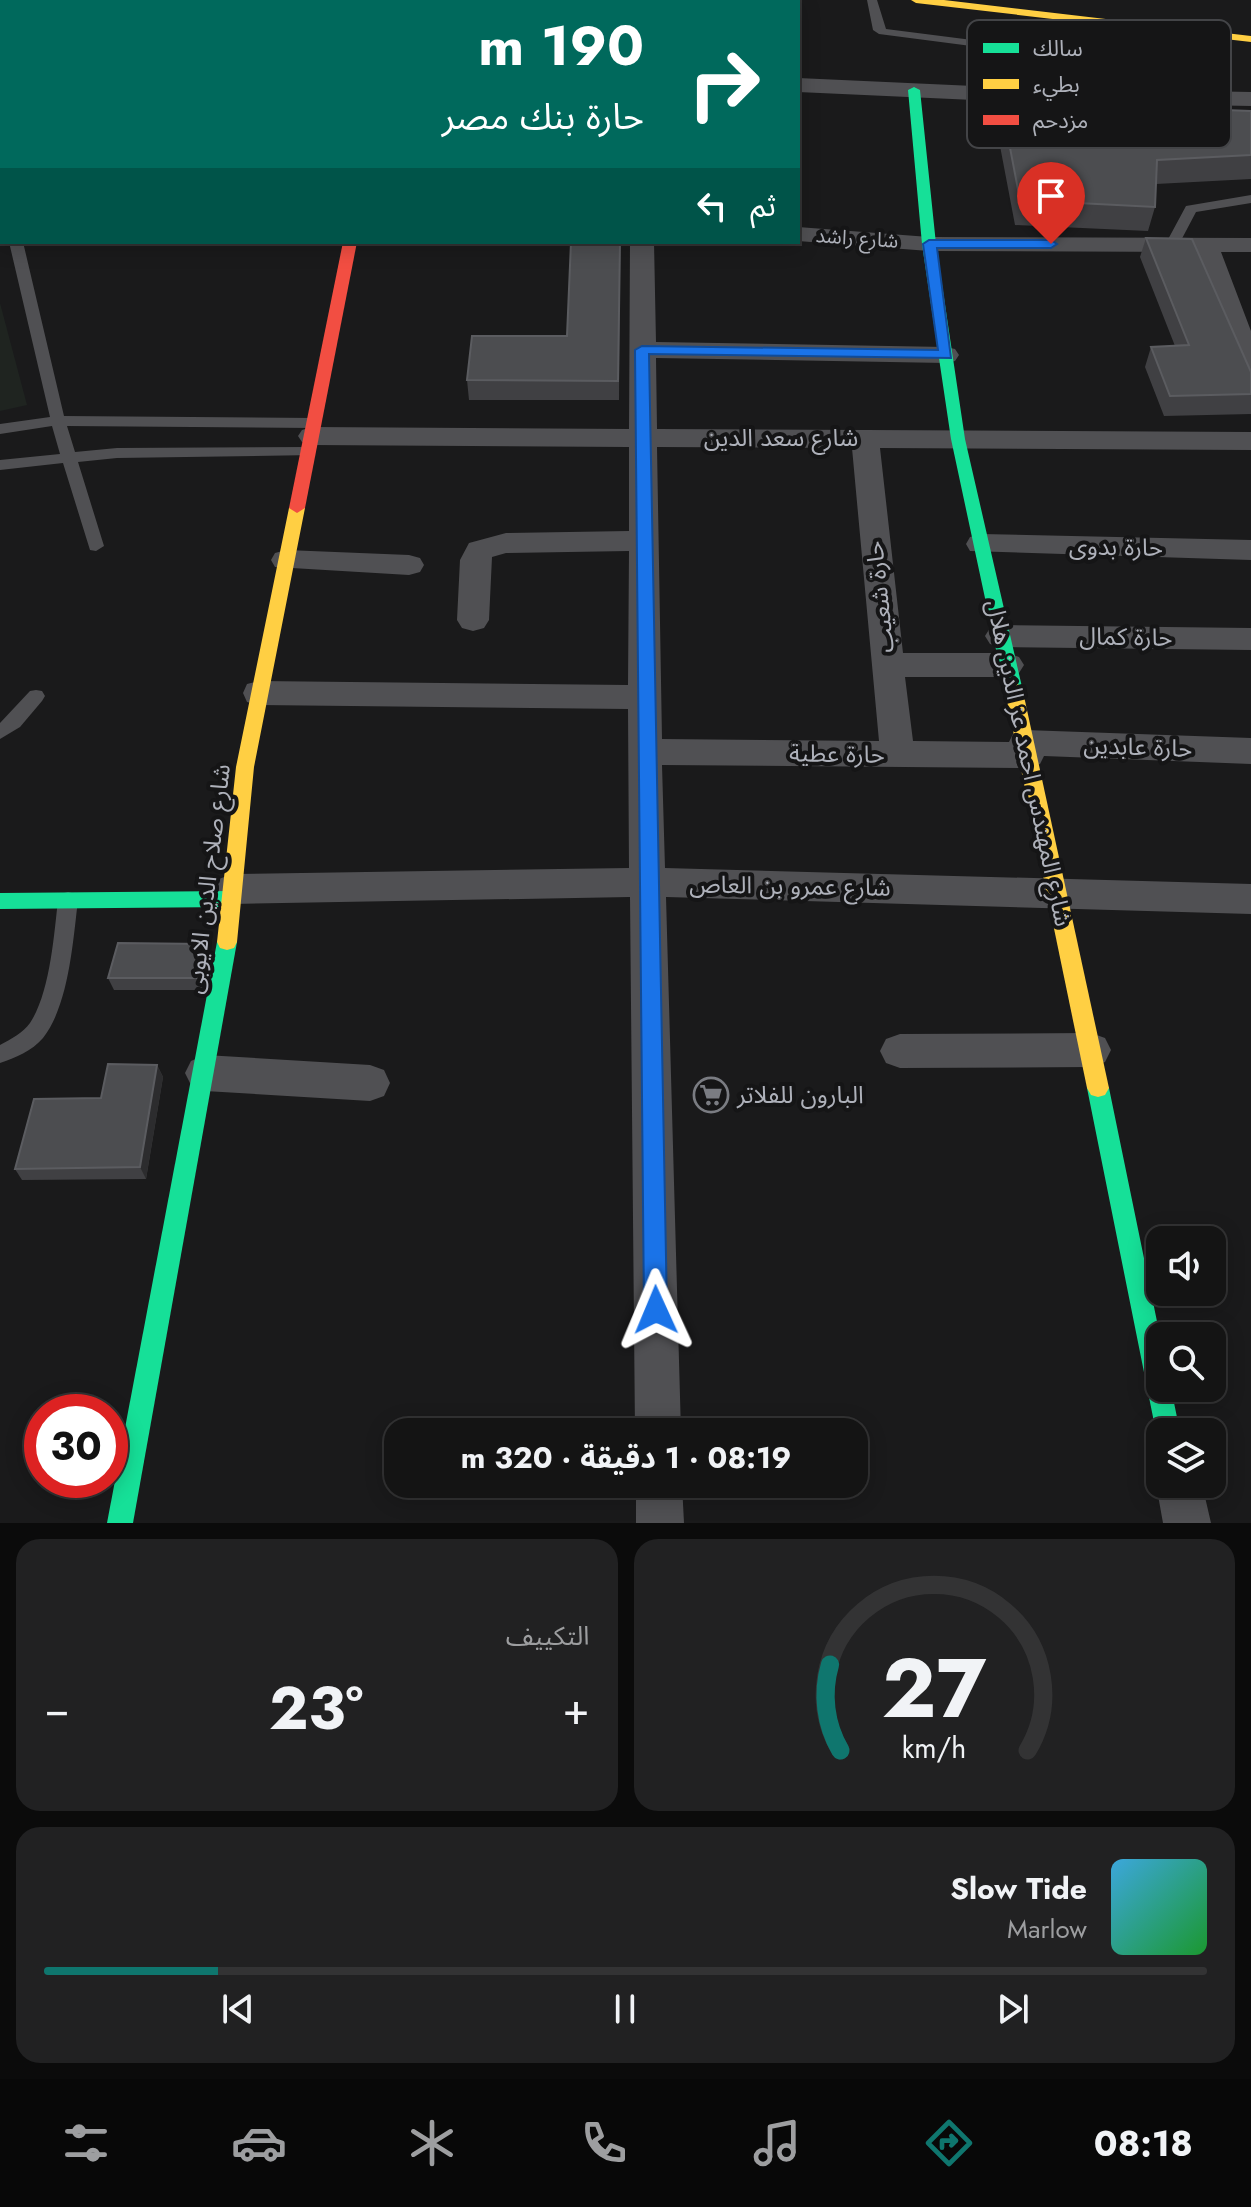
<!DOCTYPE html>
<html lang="ar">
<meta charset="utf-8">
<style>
:root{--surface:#141414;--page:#212122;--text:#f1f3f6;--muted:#9d9ea0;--line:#333334;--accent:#0f766e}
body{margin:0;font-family:Jost,"Noto Sans Arabic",sans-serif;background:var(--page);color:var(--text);direction:rtl;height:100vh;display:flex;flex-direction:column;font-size:30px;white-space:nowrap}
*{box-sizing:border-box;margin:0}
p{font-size:26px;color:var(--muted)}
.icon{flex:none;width:44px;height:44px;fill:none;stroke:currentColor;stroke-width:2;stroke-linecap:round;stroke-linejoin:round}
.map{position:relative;height:1523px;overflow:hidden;direction:ltr}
.side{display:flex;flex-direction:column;gap:16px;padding:16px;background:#0b0b0b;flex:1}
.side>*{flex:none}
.guide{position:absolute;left:0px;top:0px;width:800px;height:244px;box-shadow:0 4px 20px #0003,0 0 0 2px var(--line);direction:rtl;background:#00695c;color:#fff;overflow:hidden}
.tools{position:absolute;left:1146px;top:1226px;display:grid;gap:16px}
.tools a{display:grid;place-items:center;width:80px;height:80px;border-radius:16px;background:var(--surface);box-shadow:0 4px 20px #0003,0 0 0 2px var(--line);font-size:40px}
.speed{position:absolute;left:24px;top:1394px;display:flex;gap:16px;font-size:40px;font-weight:700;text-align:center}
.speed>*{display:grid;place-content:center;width:104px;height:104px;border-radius:50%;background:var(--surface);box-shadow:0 4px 20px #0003,0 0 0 2px var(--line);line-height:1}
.speed .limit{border:12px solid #d22;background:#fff;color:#111}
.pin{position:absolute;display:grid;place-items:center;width:68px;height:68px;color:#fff;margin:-82px -34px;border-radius:50% 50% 50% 0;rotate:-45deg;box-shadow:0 0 8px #0007}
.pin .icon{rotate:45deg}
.me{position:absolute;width:88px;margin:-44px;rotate:359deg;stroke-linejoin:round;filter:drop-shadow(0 0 6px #0008)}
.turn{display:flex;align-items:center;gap:28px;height:168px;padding:0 24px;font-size:36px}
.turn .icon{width:104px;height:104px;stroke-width:2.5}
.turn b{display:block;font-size:56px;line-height:68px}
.then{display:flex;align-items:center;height:76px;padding:0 24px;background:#0003;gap:16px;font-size:30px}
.big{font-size:60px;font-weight:700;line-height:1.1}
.side .card{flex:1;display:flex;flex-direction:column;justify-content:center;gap:12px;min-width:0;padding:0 28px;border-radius:24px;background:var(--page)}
.side .dial{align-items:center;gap:0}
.dial svg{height:208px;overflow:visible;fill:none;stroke:var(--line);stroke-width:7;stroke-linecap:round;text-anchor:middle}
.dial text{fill:var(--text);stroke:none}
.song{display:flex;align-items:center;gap:24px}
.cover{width:96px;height:96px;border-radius:12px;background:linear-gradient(135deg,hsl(200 70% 55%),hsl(130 70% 35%))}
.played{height:8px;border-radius:4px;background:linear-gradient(90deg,var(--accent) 15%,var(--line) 15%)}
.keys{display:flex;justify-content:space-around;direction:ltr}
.heat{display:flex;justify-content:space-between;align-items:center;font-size:44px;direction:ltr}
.side .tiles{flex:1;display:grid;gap:16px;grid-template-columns:1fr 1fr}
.card:last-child{grid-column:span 2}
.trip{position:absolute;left:384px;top:1418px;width:484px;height:80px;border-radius:24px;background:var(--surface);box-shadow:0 4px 20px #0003,0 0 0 2px var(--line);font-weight:700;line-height:80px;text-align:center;direction:rtl}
.dock{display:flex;height:128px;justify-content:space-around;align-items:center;background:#080808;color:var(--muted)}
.dock .icon{width:56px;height:56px}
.dock .on{color:var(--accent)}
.dock b{font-size:36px;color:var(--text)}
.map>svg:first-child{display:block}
</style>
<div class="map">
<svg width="1251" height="1523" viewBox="0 0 1251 1523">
<rect width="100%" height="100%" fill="#1a1a1b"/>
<path fill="#1f2420" d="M0,303L27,405L0,411Z"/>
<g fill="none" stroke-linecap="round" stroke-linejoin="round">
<g fill="#505053" fill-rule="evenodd">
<path d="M867,0H877L886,29L988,42L1000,96L990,94L979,47L879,34L873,30Z"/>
<path d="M1192,54L1198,57L1197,99L1191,103L1185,99L1186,57Z"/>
<path d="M1251,195V203L1196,212L1177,248L1165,245L1186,206Z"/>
<path d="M0,214L2,215V223L0,222Z"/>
<path d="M9,242H23L64,416L314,418L321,423L314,428L67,426L75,452L117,448L309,447L314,449V455L117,458L78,462L104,546L96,551L90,550L63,463L0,470V460L60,454L52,426L0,434V424L50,417Z"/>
<path d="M36,690L42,691L45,696L42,701L20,727L0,739V723L30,691Z"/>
<path d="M68,892L75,894L78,900C73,941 69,1005 43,1038C32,1051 15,1058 0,1063V1045C11,1039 23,1033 30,1023C50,993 54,935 58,900L61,894Z"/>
</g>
<g fill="#505053" fill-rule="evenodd">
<path d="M0,0H11L12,2H2L0,8Z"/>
<path d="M121,0H161L162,2H122Z"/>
<path d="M391,0H429L430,2H392Z"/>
<rect x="637" y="0" width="20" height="2"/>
<rect x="0" y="49" width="2" height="12"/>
<path d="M798,78L996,87L1251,92V106L996,101L798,92Z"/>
<path d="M2,84V100L0,101V85Z"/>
<path d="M798,227L929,237L1251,238V252H1221L1251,331V374L1241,372L1238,366L1196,252L929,251L798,241Z"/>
<path d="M630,242H654L656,342L946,347L955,349L959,355L955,361L946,363L656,358L657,429L1251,432V450L880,448L903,653H1008L1019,657L1024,665L1019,673L1008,677H905L913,741L1009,742L1013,734L1025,730L1251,738V764L1044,756L1040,764L1028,768L662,765L665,868L1251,884V914L666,897L681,1432H635L630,897L232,904L219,899L214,889L219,879L232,874L629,868L628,709L259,705L247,702L243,693L247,684L259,681L628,685L629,551L506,553L492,557L489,620L484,628L473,631L462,628L457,620L460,560L469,543L506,533L629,531V447L312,445L302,442L298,436L302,430L312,427L629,429ZM657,447L852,448L879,741L662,739Z"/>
<path d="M981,534L1251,540V560L970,551L966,544L970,537Z"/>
<path d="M286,550L409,555L420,558L424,565L420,572L409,575L275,567L271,560L275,553Z"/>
<path d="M1001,625L1251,628V650L1001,647L990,644L985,636L990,628Z"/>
<path d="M1091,1033L1105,1038L1111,1050L1105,1062L1091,1067L900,1068L886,1063L880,1051L886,1039L900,1034Z"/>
<path d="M205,1055L370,1065L384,1070L390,1083L384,1096L370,1101L205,1091L191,1085L185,1073L191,1061Z"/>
<path d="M1160,1473V1484H1202L1211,1523H1163L1156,1484Z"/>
<path d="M636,1484H682L684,1523H636Z"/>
</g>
<g fill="#16e098" fill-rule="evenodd">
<path d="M914,87L920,90L936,244L965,439L1022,687L1013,693L1004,687L951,439L922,244L908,90Z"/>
<path d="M231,891L238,893L241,899L238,905L231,907L0,909V893Z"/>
<path d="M227,934L234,936L237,942L133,1523H107L217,942L220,936Z"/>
<path d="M1098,1079L1105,1081L1109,1088L1160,1336V1388H1171L1180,1432H1160V1441L1156,1432L1087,1088L1091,1081Z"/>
</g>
<g fill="#ffcf43" fill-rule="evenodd">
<path d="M911,0H944L1251,36V42L916,3Z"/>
<rect x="0" y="129" width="2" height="8"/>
<path d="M297,503L305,508L254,767L237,942L234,948L227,950L220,948L217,942L236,767L289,508Z"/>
<path d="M1013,681L1022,687L1109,1088L1105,1095L1098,1097L1091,1095L1087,1088L1004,687Z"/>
</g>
<path fill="#f24e42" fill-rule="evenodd" d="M343,242H357L305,508L297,513L289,508Z"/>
</g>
<g fill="#404043">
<path d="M998,85L1092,105L1251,111V179L1156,184L1155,207L1148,231L1015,225L993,109Z"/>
<path d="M1146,238L1251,372V414L1164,416L1145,367L1151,347L1175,346L1140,257Z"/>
<path d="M620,242L619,400H469L467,380L567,336Z"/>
<path d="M205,944L209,956L204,990H114L108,978Z"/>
<path d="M157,1065L163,1077L146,1179L22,1180L15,1169L101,1098Z"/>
</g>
<g fill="#2c2c2e">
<path d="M205,944L209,956L204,990L200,978Z"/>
<path d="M157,1065L163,1077L146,1179L140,1167Z"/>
</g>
<g fill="#4c4d50" stroke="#5b5c60" stroke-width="2">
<path d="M998,85L1090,88L1092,105L1251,111V155L1157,160L1155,207L1020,200Z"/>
<path d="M1146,238L1192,239L1251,372V394L1170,396L1151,347L1189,345Z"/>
<path d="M571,242H620L618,381L467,380L472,336H567Z"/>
<path d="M118,943L205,944L200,978H108Z"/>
<path d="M108,1064L157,1065L140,1167L15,1169L34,1099L101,1098Z"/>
</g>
<path fill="#1a73e8" stroke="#114b97" stroke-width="2" d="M929,240H1051L1057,244L1051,248H937L951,358L649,354L667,1310L664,1318L656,1321L647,1318L644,1310L635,350L642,346L938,350L923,244Z"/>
<defs>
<g id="supermarket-ring" transform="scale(1.8)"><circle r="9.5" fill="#151516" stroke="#7a7c82" stroke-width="1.5"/><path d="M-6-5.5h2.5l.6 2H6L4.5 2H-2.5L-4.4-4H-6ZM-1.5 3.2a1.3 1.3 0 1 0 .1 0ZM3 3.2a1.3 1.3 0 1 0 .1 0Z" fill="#7a7c82"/></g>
</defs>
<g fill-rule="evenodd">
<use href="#supermarket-ring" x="711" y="1095"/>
</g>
<g text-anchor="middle" stroke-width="8" stroke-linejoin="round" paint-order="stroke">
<g font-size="20" fill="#aeb1ba" stroke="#151516">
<text transform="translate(857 238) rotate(4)" y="7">شارع راشد</text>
</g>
<g font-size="24" fill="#aeb1ba" stroke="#151516">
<text x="781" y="446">شارع سعد الدين</text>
<text transform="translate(1116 547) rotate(1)" y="8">حارة بدوى</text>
<text transform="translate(880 597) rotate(-96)" y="8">حارة شعيب</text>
<text transform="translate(1126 637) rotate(1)" y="8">حارة كمال</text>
<text transform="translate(1138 747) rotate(2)" y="8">حارة عابدين</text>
<text transform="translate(837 754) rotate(1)" y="8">حارة عطية</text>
<text transform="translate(1029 763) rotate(78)" y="8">شارع المهندس احمد عز الدين هلال</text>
<text transform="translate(208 879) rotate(-83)" y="8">شارع صلاح الدين الايوبى</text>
<text transform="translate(790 886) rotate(1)" y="8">شارع عمرو بن العاص</text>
</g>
<g font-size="24" fill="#aeb1ba" stroke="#151516" text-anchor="start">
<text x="737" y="1103">البارون للفلاتر</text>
</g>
</g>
<rect x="967" y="20" width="264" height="128" rx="12" fill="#151516" stroke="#434447" stroke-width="2"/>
<rect x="983" y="43" width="36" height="10" fill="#16e098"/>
<rect x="983" y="79" width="36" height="10" fill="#ffcf43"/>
<rect x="983" y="115" width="36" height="10" fill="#f24e42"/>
<g font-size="22" fill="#aeb1ba">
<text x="1033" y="56">سالك</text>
<text x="1033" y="92">بطيء</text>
<text x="1033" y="128">مزدحم</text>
</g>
</svg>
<div class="tools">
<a><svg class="icon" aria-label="sound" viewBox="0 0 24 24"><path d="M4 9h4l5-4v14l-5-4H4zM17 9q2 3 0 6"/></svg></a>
<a><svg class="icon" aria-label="search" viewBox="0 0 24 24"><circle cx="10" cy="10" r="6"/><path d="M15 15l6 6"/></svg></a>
<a><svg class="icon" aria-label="layers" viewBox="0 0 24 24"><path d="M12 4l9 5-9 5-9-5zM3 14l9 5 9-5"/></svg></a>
</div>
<div class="speed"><div class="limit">30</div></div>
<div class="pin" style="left:1051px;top:244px;background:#d93025"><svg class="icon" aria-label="arrive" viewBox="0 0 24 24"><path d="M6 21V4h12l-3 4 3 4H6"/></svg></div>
<svg class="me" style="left:656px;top:1310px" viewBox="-20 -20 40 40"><path d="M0-17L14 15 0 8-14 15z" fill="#1a73e8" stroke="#fff" stroke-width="4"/></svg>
<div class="trip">08:19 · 1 دقيقة · 320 m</div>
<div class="guide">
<div class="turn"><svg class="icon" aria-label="right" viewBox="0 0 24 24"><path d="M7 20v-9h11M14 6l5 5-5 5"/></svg><div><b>190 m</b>حارة بنك مصر</div></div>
<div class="then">ثم<svg class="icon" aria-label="left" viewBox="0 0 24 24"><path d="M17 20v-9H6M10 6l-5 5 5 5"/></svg></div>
</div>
</div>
<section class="side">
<div class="tiles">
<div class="card dial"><svg viewBox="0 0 100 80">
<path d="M14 69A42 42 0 1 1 86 69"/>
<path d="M14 69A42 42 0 0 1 10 36" stroke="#0f766e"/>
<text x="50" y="56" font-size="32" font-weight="700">27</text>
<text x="50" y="72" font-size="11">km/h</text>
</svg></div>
<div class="card"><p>التكييف</p>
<div class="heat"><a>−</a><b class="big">23°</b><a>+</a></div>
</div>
<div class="card">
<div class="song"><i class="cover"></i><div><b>Slow Tide</b><p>Marlow</p></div></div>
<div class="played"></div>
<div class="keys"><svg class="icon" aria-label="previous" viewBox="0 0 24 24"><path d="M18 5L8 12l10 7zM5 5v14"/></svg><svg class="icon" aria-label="pause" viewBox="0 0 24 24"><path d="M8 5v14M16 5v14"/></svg><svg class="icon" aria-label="next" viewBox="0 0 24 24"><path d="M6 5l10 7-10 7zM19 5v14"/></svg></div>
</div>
</div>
</section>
<nav class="dock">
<b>08:18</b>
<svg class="icon on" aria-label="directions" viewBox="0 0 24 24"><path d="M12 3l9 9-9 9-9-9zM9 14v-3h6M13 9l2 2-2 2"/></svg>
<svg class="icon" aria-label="music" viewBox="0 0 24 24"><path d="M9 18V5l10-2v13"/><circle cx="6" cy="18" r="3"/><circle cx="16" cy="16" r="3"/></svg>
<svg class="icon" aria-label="phone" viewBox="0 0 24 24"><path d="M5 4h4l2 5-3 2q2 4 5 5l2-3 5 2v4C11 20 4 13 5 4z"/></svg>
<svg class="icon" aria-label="climate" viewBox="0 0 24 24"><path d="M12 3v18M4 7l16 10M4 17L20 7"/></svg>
<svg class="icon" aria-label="car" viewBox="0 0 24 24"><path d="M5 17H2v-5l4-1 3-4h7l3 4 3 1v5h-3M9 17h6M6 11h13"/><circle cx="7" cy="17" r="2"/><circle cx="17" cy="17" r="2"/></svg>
<svg class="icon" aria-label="filters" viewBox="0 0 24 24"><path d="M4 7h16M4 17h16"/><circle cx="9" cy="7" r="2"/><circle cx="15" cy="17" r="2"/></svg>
</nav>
